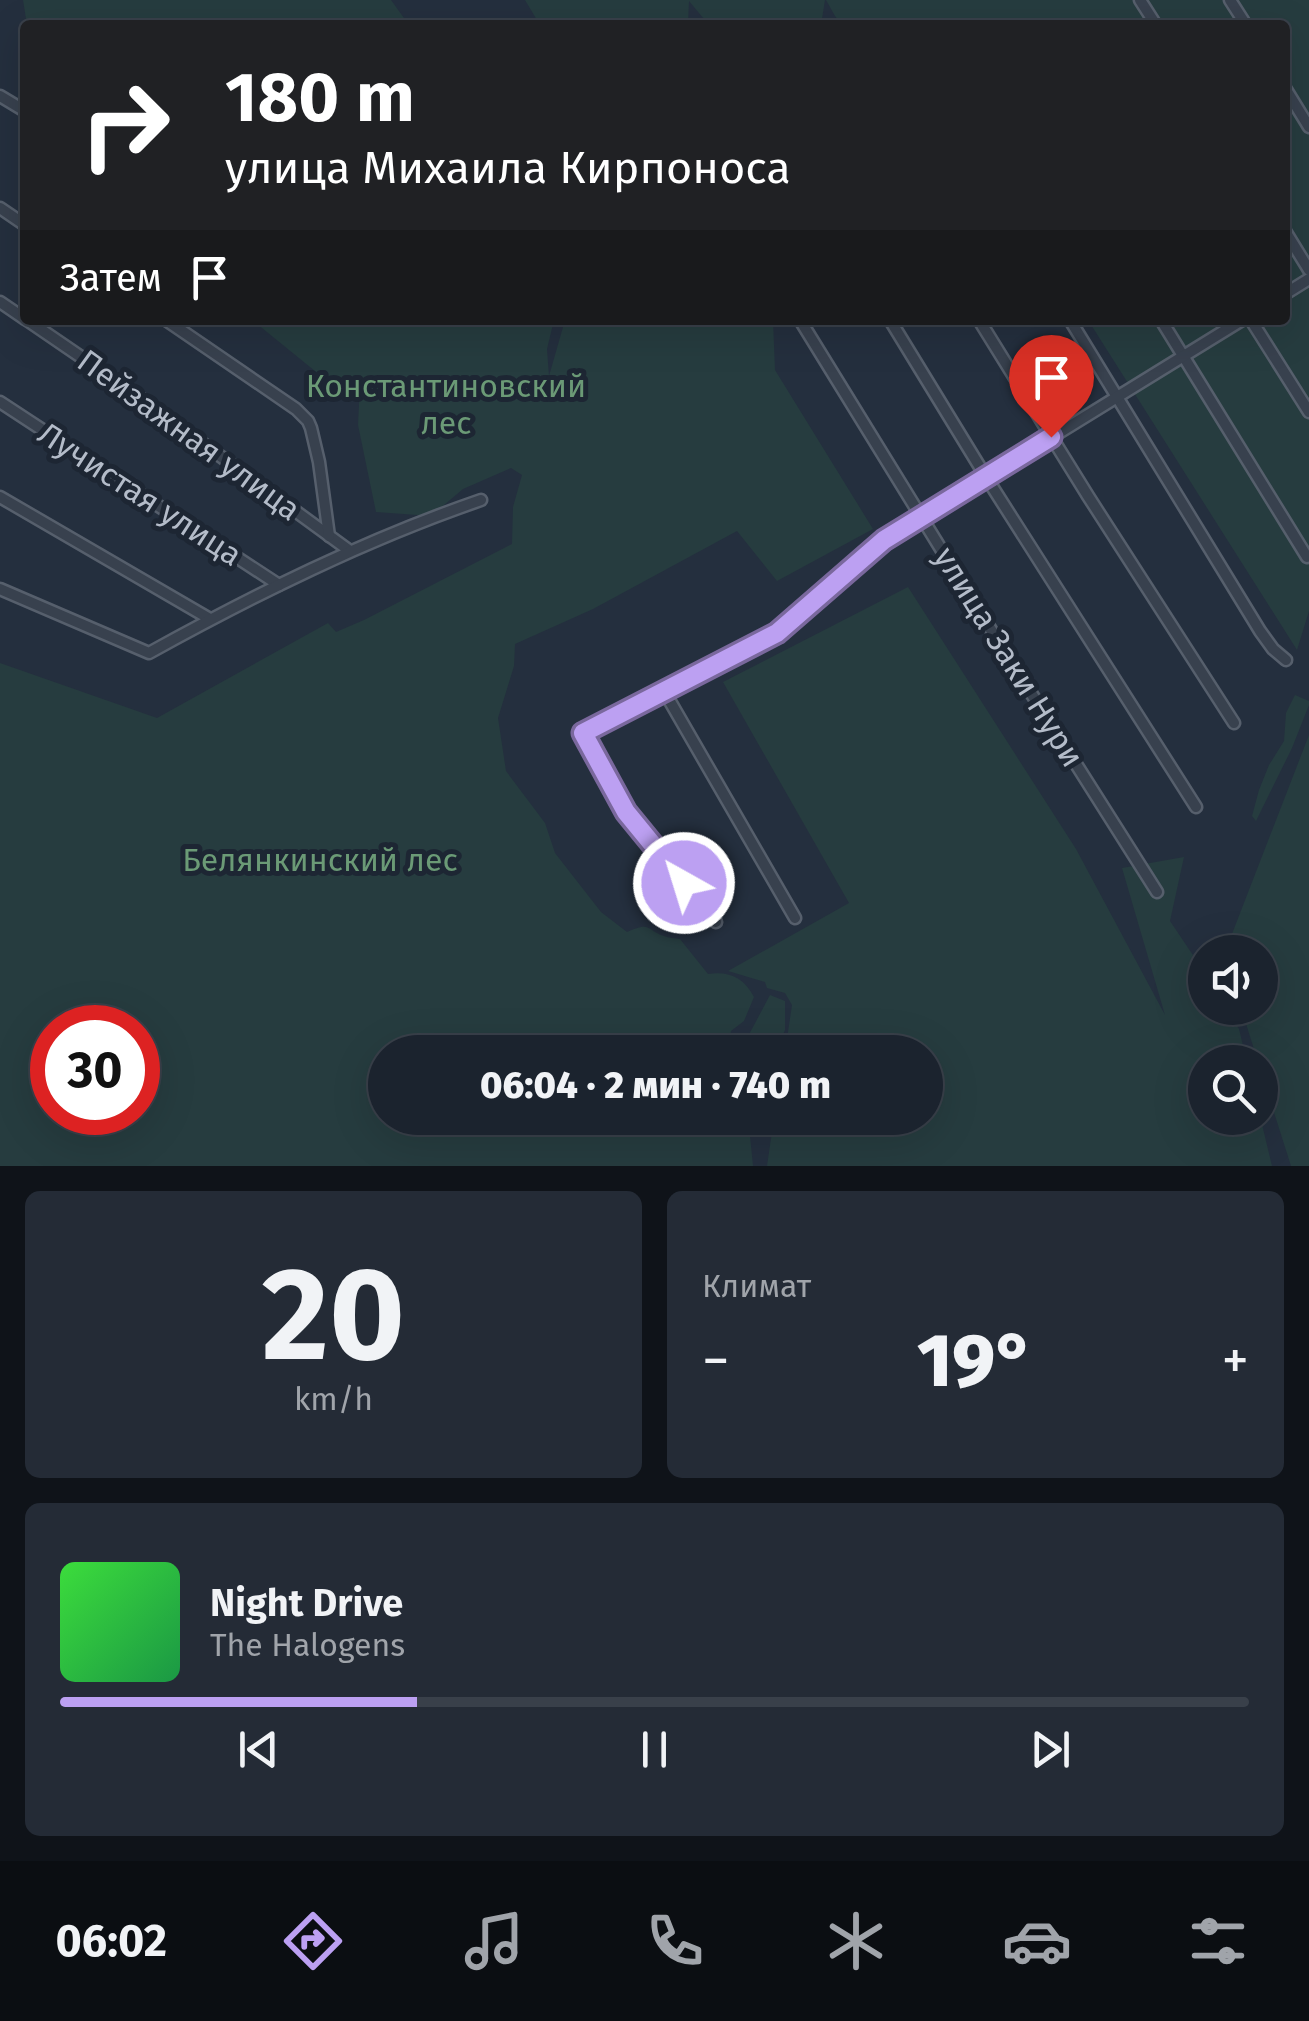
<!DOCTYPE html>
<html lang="ru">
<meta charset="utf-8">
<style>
:root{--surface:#1b232e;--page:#242b36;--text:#f1f3f6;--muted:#a0a4aa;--line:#39404a;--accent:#bca0f2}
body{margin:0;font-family:"Fira Sans",sans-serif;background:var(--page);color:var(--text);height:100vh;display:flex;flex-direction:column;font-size:38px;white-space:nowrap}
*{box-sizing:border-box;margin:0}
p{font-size:32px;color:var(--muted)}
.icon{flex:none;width:55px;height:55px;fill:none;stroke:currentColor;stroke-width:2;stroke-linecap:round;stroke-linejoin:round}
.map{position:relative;height:1166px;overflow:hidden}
.side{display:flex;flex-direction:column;gap:25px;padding:25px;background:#0f1319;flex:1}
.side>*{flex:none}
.guide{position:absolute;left:20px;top:20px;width:1270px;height:305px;border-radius:10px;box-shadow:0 10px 40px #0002,0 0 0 2px var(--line);background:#202124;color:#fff;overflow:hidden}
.fabs{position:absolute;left:1188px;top:935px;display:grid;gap:20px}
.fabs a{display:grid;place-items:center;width:90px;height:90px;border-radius:50%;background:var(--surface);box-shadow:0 10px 40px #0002,0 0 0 2px var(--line);font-size:50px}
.speed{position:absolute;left:30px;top:1005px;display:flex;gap:20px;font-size:50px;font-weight:700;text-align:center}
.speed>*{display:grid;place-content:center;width:130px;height:130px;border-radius:50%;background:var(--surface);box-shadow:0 10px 40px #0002,0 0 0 2px var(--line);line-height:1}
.speed .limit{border:15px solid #d22;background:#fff;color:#111}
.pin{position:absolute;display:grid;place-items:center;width:85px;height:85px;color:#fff;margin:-102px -42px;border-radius:50% 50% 50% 0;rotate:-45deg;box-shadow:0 0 10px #0007}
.pin .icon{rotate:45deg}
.me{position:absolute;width:110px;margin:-55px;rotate:321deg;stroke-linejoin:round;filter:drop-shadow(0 0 8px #0008)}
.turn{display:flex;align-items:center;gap:35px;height:210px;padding:0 40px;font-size:45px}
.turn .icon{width:130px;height:130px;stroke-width:2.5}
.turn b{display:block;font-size:70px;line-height:85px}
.then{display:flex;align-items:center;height:95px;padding:0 40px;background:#0003;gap:20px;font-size:38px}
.big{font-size:75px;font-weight:800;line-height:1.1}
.side .card{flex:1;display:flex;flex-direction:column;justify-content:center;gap:15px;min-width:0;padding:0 35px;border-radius:15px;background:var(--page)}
.side .dial{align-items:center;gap:0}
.dial b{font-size:130px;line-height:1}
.song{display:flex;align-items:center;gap:30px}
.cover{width:120px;height:120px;border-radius:15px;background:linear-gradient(135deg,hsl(120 70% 55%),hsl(140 70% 35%))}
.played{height:10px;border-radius:5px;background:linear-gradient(90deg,var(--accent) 30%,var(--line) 30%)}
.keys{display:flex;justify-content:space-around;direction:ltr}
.heat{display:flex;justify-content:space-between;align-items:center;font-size:55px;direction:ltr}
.side .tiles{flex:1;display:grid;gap:25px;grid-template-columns:1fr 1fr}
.card:last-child{grid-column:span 2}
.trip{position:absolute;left:368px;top:1035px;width:575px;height:100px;border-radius:50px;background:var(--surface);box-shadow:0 10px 40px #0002,0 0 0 2px var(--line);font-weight:800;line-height:100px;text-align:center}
.tabs{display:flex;height:160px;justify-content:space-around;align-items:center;background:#0b0e12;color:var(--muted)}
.tabs .icon{width:70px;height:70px}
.tabs .selected{color:var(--accent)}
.tabs b{font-size:45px;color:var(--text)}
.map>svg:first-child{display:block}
</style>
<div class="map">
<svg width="1309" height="1166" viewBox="0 0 1309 1166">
<rect width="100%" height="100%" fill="#242f3e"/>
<g fill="#263c3f" fill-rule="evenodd">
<path d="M23,0H391L409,25H27Z"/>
<path d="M525,0H825L821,25H709L689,1L688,25H540Z"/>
<path d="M826,0H1309V611L1297,650L1088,320H1285V25H843L835,16Z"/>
<path d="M252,320H554L547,349L549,376L565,320H773L775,370L873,529L777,581L737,531L593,609L515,644L514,666L498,718L506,771L545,823L555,853L601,912L627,932C652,921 645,930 664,936C669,938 675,938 680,939L708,974C730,971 744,978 754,997L744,1021L731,1031L730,1040L745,1042L770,995L785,1001V1030L775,1052H385V1118H752L749,1126L753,1166H0V663L157,718L328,623L336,632L364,620L512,544L513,507L522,475L511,468L463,489L431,516L376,512L358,425L360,384L326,380ZM52,1028H138V1112H52Z"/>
<path d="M908,587L1076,849L1165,1015L1122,868L1184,857L1170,921L1205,973V1008H1226L1239,1029L1247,1062H1205V1118L1260,1116L1272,1166H767L774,1118H925V1052H785L792,1005L785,993L767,988L765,982L728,971L849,903L723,682Z"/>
<path d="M1295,695L1309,701V705L1292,748L1256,821L1252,816L1259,790L1269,765L1284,741L1286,713Z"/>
<path d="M1309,735V1166H1291L1241,1008H1260V952H1225Z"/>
</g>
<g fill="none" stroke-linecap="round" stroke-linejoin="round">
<g stroke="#565f6c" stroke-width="15">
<g id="minor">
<path d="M1140,0L1156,25"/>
<path d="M1230,0L1246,25"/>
<path d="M1285,88L1309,127"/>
<path d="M0,96L25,111"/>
<path d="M0,208L25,225"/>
<path d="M1285,231L1309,270"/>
<path d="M1285,294L1309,279"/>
<path d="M0,302L25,319"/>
<path d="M27,320L138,396L350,551"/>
<path d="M166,320L296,409L308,421L311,428L319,462L329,536"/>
<path d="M800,320L981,614L1157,892"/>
<path d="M890,320L986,477L1196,807"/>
<path d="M979,320L1088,496L1234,723"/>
<path d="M1070,320L1260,631L1273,649L1286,660"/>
<path d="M1161,320L1307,557"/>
<path d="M1251,320L1309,412"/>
<path d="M0,402L279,585"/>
<path d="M0,497L210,619"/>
<path d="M0,589L149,653C256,594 365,540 481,500"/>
<path d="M664,691L795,918"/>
<path d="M716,922L626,812L583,733L777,633L885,540L1242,320"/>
</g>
</g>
<use href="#minor" stroke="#38414e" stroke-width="10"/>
</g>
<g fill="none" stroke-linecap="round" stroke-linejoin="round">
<g stroke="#7a689d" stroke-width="25">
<path id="route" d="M684,883L626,812L583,733L777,633L884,540L1051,437"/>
</g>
<use href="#route" stroke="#bca0f2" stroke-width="18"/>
</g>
<g text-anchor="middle" stroke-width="10" stroke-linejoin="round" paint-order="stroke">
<g font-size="32" fill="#6b9a76" stroke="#1d2633">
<text x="446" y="397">Константиновский<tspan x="446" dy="37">лес</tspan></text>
<text x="320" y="871">Белянкинский лес</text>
</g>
<g font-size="32" fill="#b4bcc9" stroke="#1d2633">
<text transform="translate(189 435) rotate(36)" y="11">Пейзажная улица</text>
<text transform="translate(140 494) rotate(33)" y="11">Лучистая улица</text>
<text transform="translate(1009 657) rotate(58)" y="11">улица Заки Нури</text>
</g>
</g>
</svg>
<div class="fabs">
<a><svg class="icon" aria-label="sound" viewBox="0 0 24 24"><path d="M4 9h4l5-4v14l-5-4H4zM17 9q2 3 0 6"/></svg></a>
<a><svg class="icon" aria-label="search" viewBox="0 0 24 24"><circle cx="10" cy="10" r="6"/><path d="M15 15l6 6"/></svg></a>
</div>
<div class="speed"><div class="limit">30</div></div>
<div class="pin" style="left:1051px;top:437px;background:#d93025"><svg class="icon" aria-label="arrive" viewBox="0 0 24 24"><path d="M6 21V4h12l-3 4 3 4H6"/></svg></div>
<svg class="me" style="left:684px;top:883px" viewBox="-20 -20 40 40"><circle r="17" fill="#bca0f2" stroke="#fff" stroke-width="3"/><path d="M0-11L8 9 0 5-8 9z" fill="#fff"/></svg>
<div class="trip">06:04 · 2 мин · 740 m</div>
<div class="guide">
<div class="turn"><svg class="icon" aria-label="right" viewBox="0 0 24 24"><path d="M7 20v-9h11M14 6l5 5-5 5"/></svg><div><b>180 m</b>улица Михаила Кирпоноса</div></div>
<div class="then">Затем<svg class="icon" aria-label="arrive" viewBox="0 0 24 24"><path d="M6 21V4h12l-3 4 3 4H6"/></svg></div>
</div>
</div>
<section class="side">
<div class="tiles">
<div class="card dial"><b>20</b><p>km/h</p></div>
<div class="card"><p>Климат</p>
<div class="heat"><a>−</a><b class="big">19°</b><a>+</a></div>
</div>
<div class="card">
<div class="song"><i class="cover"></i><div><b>Night Drive</b><p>The Halogens</p></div></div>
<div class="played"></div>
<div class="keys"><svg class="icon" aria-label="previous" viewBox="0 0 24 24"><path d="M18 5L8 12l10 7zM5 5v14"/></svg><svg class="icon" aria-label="pause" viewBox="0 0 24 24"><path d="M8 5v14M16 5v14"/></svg><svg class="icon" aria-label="next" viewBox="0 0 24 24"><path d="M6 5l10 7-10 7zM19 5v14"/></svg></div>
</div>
</div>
</section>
<nav class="tabs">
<b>06:02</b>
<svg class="icon selected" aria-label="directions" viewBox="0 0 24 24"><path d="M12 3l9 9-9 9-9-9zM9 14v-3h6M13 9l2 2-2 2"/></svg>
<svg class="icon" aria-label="music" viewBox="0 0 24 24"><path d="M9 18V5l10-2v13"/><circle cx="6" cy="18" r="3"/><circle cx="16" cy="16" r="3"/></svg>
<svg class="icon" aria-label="phone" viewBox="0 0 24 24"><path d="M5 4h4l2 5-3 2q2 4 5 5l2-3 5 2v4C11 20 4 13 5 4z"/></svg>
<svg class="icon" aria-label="climate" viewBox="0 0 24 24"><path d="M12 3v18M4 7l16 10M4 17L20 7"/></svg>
<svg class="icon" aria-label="car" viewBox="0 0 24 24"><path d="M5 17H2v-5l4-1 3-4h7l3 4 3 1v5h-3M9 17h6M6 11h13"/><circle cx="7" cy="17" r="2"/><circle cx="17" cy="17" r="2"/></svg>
<svg class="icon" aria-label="filters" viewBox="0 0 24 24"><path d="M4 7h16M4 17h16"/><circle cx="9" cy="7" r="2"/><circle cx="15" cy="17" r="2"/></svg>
</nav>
